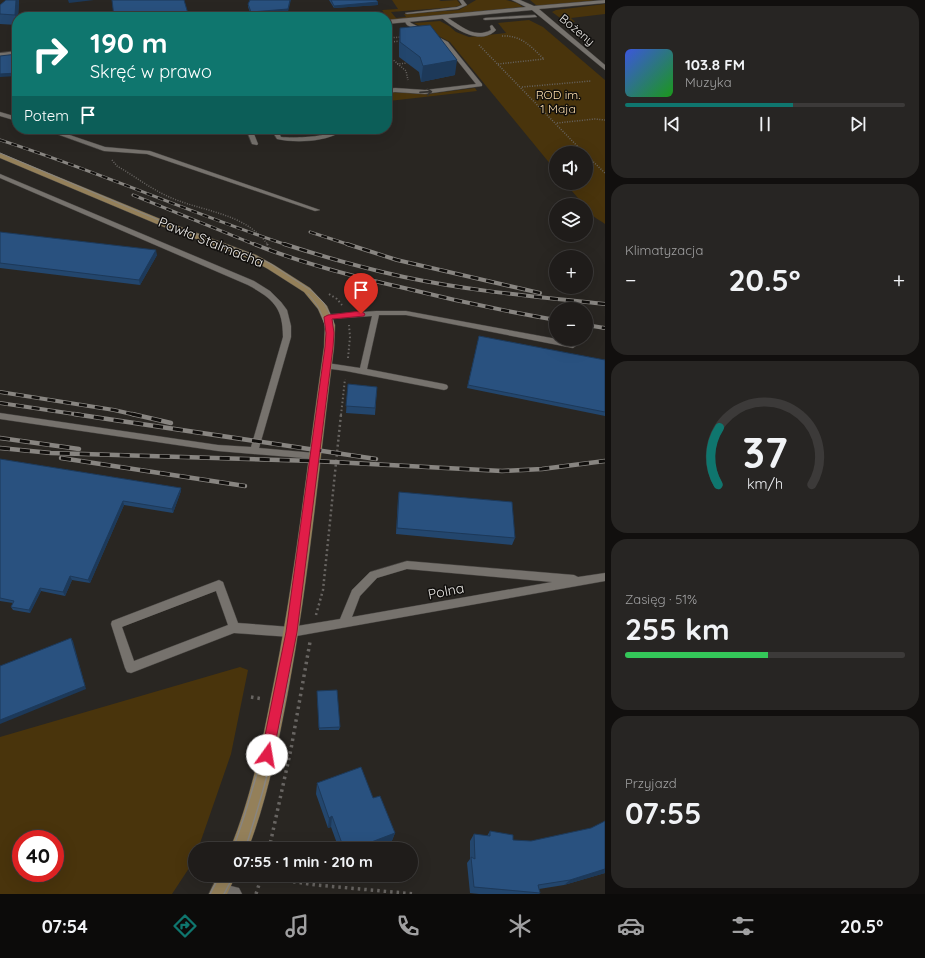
<!DOCTYPE html>
<html lang="pl">
<meta charset="utf-8">
<style>
:root{--surface:#1f1c1a;--page:#272523;--text:#f1f3f6;--muted:#a1a1a2;--line:#3c3a39;--accent:#0f766e}
body{margin:0;font-family:Quicksand,sans-serif;background:var(--page);color:var(--text);height:100vh;display:flex;flex-direction:column;font-size:15px;white-space:nowrap}
*{box-sizing:border-box;margin:0}
p{font-size:13px;color:var(--muted)}
.icon{flex:none;width:22px;height:22px;fill:none;stroke:currentColor;stroke-width:2;stroke-linecap:round;stroke-linejoin:round}
.map{position:relative;flex:1;overflow:hidden}
.sheet{display:flex;flex-direction:column;gap:6px;padding:6px;background:#110f0e;width:320px}
.sheet>*{flex:none}
.guide{position:absolute;left:12px;top:12px;width:380px;height:122px;border-radius:16px;box-shadow:0 4px 16px #0002,0 0 0 1px var(--line);background:#0f766e;color:#fff;overflow:hidden}
.controls{position:absolute;left:549px;top:146px;display:grid;gap:8px}
.controls a{display:grid;place-items:center;width:44px;height:44px;border-radius:50%;background:var(--surface);box-shadow:0 4px 16px #0002,0 0 0 1px var(--line);font-size:20px}
.speed{position:absolute;left:12px;top:830px;display:flex;gap:8px;font-size:20px;font-weight:700;text-align:center}
.speed>*{display:grid;place-content:center;width:52px;height:52px;border-radius:50%;background:var(--surface);box-shadow:0 4px 16px #0002,0 0 0 1px var(--line);line-height:1}
.speed .limit{border:6px solid #d22;background:#fff;color:#111}
.pin{position:absolute;display:grid;place-items:center;width:34px;height:34px;color:#fff;margin:-41px -17px;border-radius:50% 50% 50% 0;rotate:-45deg;box-shadow:0 0 4px #0007}
.pin .icon{rotate:45deg}
.me{position:absolute;width:44px;margin:-22px;rotate:13deg;stroke-linejoin:round;filter:drop-shadow(0 0 3px #0008)}
.turn{display:flex;align-items:center;gap:14px;height:84px;padding:0 12px;font-size:18px}
.turn .icon{width:52px;height:52px;stroke-width:2.5}
.turn b{display:block;font-size:28px;line-height:34px}
.then{display:flex;align-items:center;height:38px;padding:0 12px;background:#0003;gap:8px;font-size:15px}
.big{font-size:30px;font-weight:800;line-height:1.1}
.sheet .widget{flex:1;display:flex;flex-direction:column;justify-content:center;gap:6px;min-width:0;padding:0 14px;border-radius:16px;background:var(--page)}
.sheet .dial{align-items:center;gap:0}
.dial svg{height:104px;overflow:visible;fill:none;stroke:var(--line);stroke-width:7;stroke-linecap:round;text-anchor:middle}
.dial text{fill:var(--text);stroke:none}
.song{display:flex;align-items:center;gap:12px}
.cover{width:48px;height:48px;border-radius:6px;background:linear-gradient(135deg,hsl(230 70% 55%),hsl(120 70% 35%))}
.played{height:4px;border-radius:2px;background:linear-gradient(90deg,var(--accent) 60%,var(--line) 60%)}
.keys{display:flex;justify-content:space-around;direction:ltr}
.heat{display:flex;justify-content:space-between;align-items:center;font-size:22px;direction:ltr}
.charge{height:6px;border-radius:3px;background:linear-gradient(90deg,#34c759 51%,var(--line) 0)}
.trip{position:absolute;left:188px;top:842px;width:230px;height:40px;border-radius:20px;background:var(--surface);box-shadow:0 4px 16px #0002,0 0 0 1px var(--line);font-weight:800;line-height:40px;text-align:center}
.tabs{display:flex;height:64px;justify-content:space-around;align-items:center;background:#0c0b0a;color:var(--muted)}
.tabs .icon{width:28px;height:28px}
.tabs .current{color:var(--accent)}
.tabs b{font-size:18px;color:var(--text)}
main{display:flex;flex:1;min-height:0}
.map>svg:first-child{display:block}
</style>
<main>
<div class="map">
<svg width="605" height="894" viewBox="0 0 605 894">
<rect width="100%" height="100%" fill="#292622"/>
<g fill="#49340c" fill-rule="evenodd">
<path d="M392,0H439L441,1L457,0L461,5L455,7L391,12L396,18L406,17L404,14L459,10L476,0H506L517,3L523,7L391,20L387,18L382,10L398,9Z"/>
<path d="M530,0H598L543,6L536,5Z"/>
<path d="M605,4V14L571,18L575,22L567,23L552,12L556,10Z"/>
<path d="M529,20L543,27L605,80V224C598,219 587,214 586,205H584L565,183H586V153H556V171L450,42L414,23L440,21L449,26L456,32L469,37L506,33L498,23Z"/>
<path d="M475,88L477,91L389,101L387,98V93L391,92L428,94Z"/>
<path d="M240,667L248,670L231,754L198,849H195V859L172,894H0V737ZM21,839H55V873H21Z"/>
</g>
<g fill="none" stroke-linecap="round" stroke-linejoin="round">
<g stroke="#464340" stroke-width="1">
<g id="lane">
<path d="M459,0H463L467,5L458,9L407,14L405,13L457,7L462,5Z"/>
<path d="M535,15L537,17L485,20L483,19L485,18Z"/>
<path d="M444,16C459,23 472,40 491,30L490,26L492,25L496,30C480,46 455,29 442,18Z"/>
<path d="M404,20H408L411,23L448,42L482,84V86L425,94L395,92L387,93V89L395,88L425,90L476,84L444,44L407,25Z"/>
<path d="M0,112L17,117V121L0,116Z"/>
<path d="M43,129H52L105,147L150,151L320,210L315,211L147,154L104,151Z"/>
<path d="M246,129H252L258,144L257,145L252,144Z"/>
<path d="M271,129H277L281,137C292,138 329,138 335,129H341L339,133C322,142 295,143 277,139Z"/>
<path d="M0,174L254,281L270,291L281,302L287,310L291,326V337L259,448L315,453L318,454L320,456L318,458L315,459L218,451L0,419V413L218,445L251,447L283,337C283,307 273,299 248,285L0,178Z"/>
<path d="M376,311H406L573,342L577,345L573,348L406,315H379L367,369L444,384L447,385L448,387L447,389L444,390L346,371L324,368L323,366L324,364L327,363L360,368L372,316L328,319H325V315Z"/>
<path d="M407,561L574,575L578,577L605,573V581L291,637L234,633L131,673L127,672L125,668L111,624L112,621L219,580L223,582L224,585L238,623L291,627L340,619L352,590L370,572ZM407,569L552,582L352,617L360,596L377,578ZM216,591L228,625L134,661L122,627Z"/>
</g>
</g>
<g stroke="#464340" stroke-width="1">
<g id="street">
<path d="M512,0H520L534,6L605,0V3L539,9L605,65V70L532,10L387,24V20L526,7Z"/>
<path d="M17,51V55L0,57V53Z"/>
<path d="M219,883L239,888L242,894H211L210,892L213,886Z"/>
</g>
</g>
<g stroke="#464340" stroke-width="1">
<g id="secondary">
<path d="M0,153L170,223L256,255L274,265L310,288L327,306L335,325L334,347C319,464 309,581 287,697C277,749 267,800 248,849H230C250,800 261,749 271,697C295,582 307,464 324,347L325,325L318,309L304,292L268,269L250,259L164,227L0,158Z"/>
<path d="M218,875H236L227,894H209Z"/>
</g>
</g>
<g stroke="#686562" stroke-width="1.5" stroke-dasharray="1 1.5" stroke-linecap="butt">
<path d="M387,36L389,38L401,37"/>
<path d="M389,38L391,42L401,41"/>
<path d="M391,42L390,57L406,71L408,80"/>
<path d="M479,45L584,153"/>
<path d="M397,64L407,63"/>
<path d="M498,64L544,59C531,47 522,35 502,36"/>
<path d="M522,87L591,81"/>
<path d="M557,123L595,119L605,120"/>
<path d="M586,155L605,173"/>
<path d="M112,160L117,166C133,175 148,187 165,195C199,212 244,211 268,245"/>
</g>
<g stroke="#686562" stroke-width="2" stroke-dasharray="1.5 2.5" stroke-linecap="butt">
<path d="M267,244L273,254"/>
<path d="M329,294L337,299L342,305"/>
<path d="M348,358L350,337L349,325"/>
<path d="M341,415L345,379"/>
</g>
<path stroke="#686562" stroke-width="2.5" stroke-dasharray="2 3" stroke-linecap="butt" d="M316,615L323,590L341,414"/>
<g stroke="#686562" stroke-width="3.5" stroke-dasharray="2.5 4" stroke-linecap="butt">
<path d="M251,697L263,699"/>
<path d="M269,849L291,749L310,642"/>
<path d="M261,877L316,885L415,894"/>
<path d="M256,894L262,875"/>
</g>
<use href="#lane" fill="#76726d" fill-rule="evenodd"/>
<use href="#street" fill="#76726d" fill-rule="evenodd"/>
<use href="#secondary" fill="#94805a" fill-rule="evenodd"/>
<g stroke="#888581" stroke-width="1">
<path d="M0,153L168,224L251,254L271,264L312,291L324,303L333,320V339L296,628"/>
<path d="M287,628L326,344C327,324 322,309 308,294"/>
</g>
<g stroke="#888581" stroke-width="1.5">
<path d="M233,849C259,777 276,703 287,627"/>
<path d="M245,849C269,777 287,702 296,627"/>
<path d="M210,894L220,875"/>
<path d="M224,894L234,875"/>
</g>
<g stroke="#888581" stroke-width="3">
<g id="rail-far2">
<path d="M0,140C97,171 190,213 287,245"/>
<path d="M133,195L256,245"/>
<path d="M310,232L350,245"/>
</g>
</g>
<g stroke="#888581" stroke-width="4">
<g id="rail-far1">
<path d="M254,244C301,263 351,276 400,287C452,300 504,311 556,320"/>
<path d="M284,244C324,257 363,268 404,277C470,291 538,297 605,304"/>
<path d="M347,244L397,260L540,293"/>
<path d="M586,325L605,328"/>
<path d="M0,392L114,410L136,415"/>
<path d="M0,403L81,415"/>
</g>
</g>
<g stroke="#888581" stroke-width="4.5">
<g id="rail">
<path d="M74,414L376,459"/>
<path d="M132,414L171,423"/>
<path d="M0,438L79,449"/>
<path d="M0,448L51,453L314,461L502,471L542,469L605,461"/>
<path d="M61,458L245,486"/>
</g>
</g>
<use href="#rail-far2" stroke="#110f0d" stroke-width="2" stroke-dasharray="6" stroke-linecap="butt"/>
<use href="#rail-far1" stroke="#110f0d" stroke-width="2.5" stroke-dasharray="8" stroke-linecap="butt"/>
<use href="#rail" stroke="#110f0d" stroke-width="3" stroke-dasharray="10" stroke-linecap="butt"/>
</g>
<g fill="#23466d">
<path d="M6,0H19L18,17H17V25L0,24V5Z"/>
<path d="M329,0H376L378,5L334,8Z"/>
<path d="M248,4L288,12L251,15L248,7Z"/>
<path d="M400,28L455,75L421,82L419,72L399,57V42Z"/>
<path d="M0,232L157,255L140,285L0,268Z"/>
<path d="M479,336L605,360V416L467,388Z"/>
<path d="M348,384L377,387L375,415L346,413Z"/>
<path d="M0,459L181,488V491L173,513L124,505L90,583L72,580L65,596L41,591L30,613L13,610L11,607L13,603L0,601Z"/>
<path d="M399,492L515,538L512,545L396,534L398,498Z"/>
<path d="M317,691L340,727L339,730H319Z"/>
<path d="M317,783L373,798L395,833L391,843L377,849H339L331,827L328,828L316,794Z"/>
<path d="M490,831L513,840L605,873L564,885L539,889L540,893L539,894H479L470,893L467,863L470,859V841L474,834L487,836Z"/>
</g>
<g fill="#1d3959">
<path d="M16,0H19V1L18,17H17V21L15,15Z"/>
<path d="M68,0H94L69,3Z"/>
<path d="M290,0H291L288,12L251,15V12Z"/>
<path d="M378,2V5L334,8V6Z"/>
<path d="M457,60L455,75L421,82L423,66Z"/>
<path d="M17,73V76L0,77V74Z"/>
<path d="M282,129H310L282,132Z"/>
<path d="M156,250L157,255L140,285L139,280Z"/>
<path d="M181,488V491L173,513L172,509Z"/>
<path d="M123,501L124,505L90,583L88,580Z"/>
<path d="M70,576L72,580L65,596L63,592Z"/>
<path d="M40,588L41,591L30,613L29,610Z"/>
<path d="M71,638L73,641L86,689L0,724V720Z"/>
<path d="M332,816L331,827L328,828L329,818Z"/>
<path d="M395,833L391,843L377,849H353Z"/>
<path d="M605,869V873L564,885L570,880Z"/>
</g>
<g fill="#29517f" stroke="#1d3959">
<path d="M6,0H16L15,15L0,14V5Z"/>
<path d="M112,0H184L189,17H114Z"/>
<path d="M250,0H290L288,9L251,12L248,4Z"/>
<path d="M331,0H376L378,2L334,6Z"/>
<path d="M430,25L457,60L423,66L420,57L400,42V28Z"/>
<path d="M17,54V73L0,74V56Z"/>
<path d="M0,232L156,250L139,280L0,263Z"/>
<path d="M479,336L605,360V412L468,385Z"/>
<path d="M348,384L377,387L375,408L346,406Z"/>
<path d="M0,459L181,488L172,509L123,501L88,580L70,576L63,592L40,588L29,610L11,607L14,601L0,598Z"/>
<path d="M399,492L512,502L515,538L397,528Z"/>
<path d="M71,638L85,686L0,720V666Z"/>
<path d="M337,690L340,727L319,728L317,691Z"/>
<path d="M361,767L373,798L380,796L395,833L353,849H344L332,816L329,818L317,783Z"/>
<path d="M605,821V869L570,880L538,885L540,893L474,887L471,857L475,859L474,834L490,836V831L513,835V840L531,841L591,828Z"/>
</g>
<defs><path id="oneway-shaft" d="M-6 0H5M1.5-3L5.5 0L1.5 3" fill="none" stroke-width="1.6" stroke-linecap="round" stroke-linejoin="round"/></defs>
<use stroke="#34322f" href="#oneway-shaft" transform="translate(426 92) rotate(-4)"/>
<path fill="#e11d48" stroke="#92132f" d="M361,311L365,314L364,316L332,319L334,333L333,347L297,632L273,755L271,760L267,761L262,760L261,755L286,632L325,347L326,333L324,317L328,315Z"/>
<g text-anchor="middle" stroke-width="3" stroke-linejoin="round" paint-order="stroke">
<g font-size="12" fill="#ebe9e6" stroke="#110f0d">
<text transform="translate(577 30) rotate(40)" y="4">Bożeny</text>
</g>
<g font-size="12" fill="#fddead" stroke="#110f0d">
<text x="558" y="99">ROD im.<tspan x="558" dy="14">1 Maja</tspan></text>
</g>
<g font-size="14" fill="#ebe9e6" stroke="#110f0d">
<text transform="translate(211 242) rotate(22)" y="5">Pawła Stalmacha</text>
<text transform="translate(446 591) rotate(-11)" y="5">Polna</text>
</g>
</g>
</svg>
<div class="controls">
<a><svg class="icon" aria-label="sound" viewBox="0 0 24 24"><path d="M4 9h4l5-4v14l-5-4H4zM17 9q2 3 0 6"/></svg></a>
<a><svg class="icon" aria-label="layers" viewBox="0 0 24 24"><path d="M12 4l9 5-9 5-9-5zM3 14l9 5 9-5"/></svg></a>
<a>+</a>
<a>−</a>
</div>
<div class="speed"><div class="limit">40</div></div>
<div class="pin" style="left:361px;top:314px;background:#d93025"><svg class="icon" aria-label="arrive" viewBox="0 0 24 24"><path d="M6 21V4h12l-3 4 3 4H6"/></svg></div>
<svg class="me" style="left:267px;top:755px" viewBox="-20 -20 40 40"><circle r="19" fill="#fff"/><path d="M0-13L10 11 0 6-10 11z" fill="#e11d48"/></svg>
<div class="trip">07:55 · 1 min · 210 m</div>
<div class="guide">
<div class="turn"><svg class="icon" aria-label="right" viewBox="0 0 24 24"><path d="M7 20v-9h11M14 6l5 5-5 5"/></svg><div><b>190 m</b>Skręć w prawo</div></div>
<div class="then">Potem<svg class="icon" aria-label="arrive" viewBox="0 0 24 24"><path d="M6 21V4h12l-3 4 3 4H6"/></svg></div>
</div>
</div>
<section class="sheet">
<div class="widget">
<div class="song"><i class="cover"></i><div><b>103.8 FM</b><p>Muzyka</p></div></div>
<div class="played"></div>
<div class="keys"><svg class="icon" aria-label="previous" viewBox="0 0 24 24"><path d="M18 5L8 12l10 7zM5 5v14"/></svg><svg class="icon" aria-label="pause" viewBox="0 0 24 24"><path d="M8 5v14M16 5v14"/></svg><svg class="icon" aria-label="next" viewBox="0 0 24 24"><path d="M6 5l10 7-10 7zM19 5v14"/></svg></div>
</div>
<div class="widget"><p>Klimatyzacja</p>
<div class="heat"><a>−</a><b class="big">20.5°</b><a>+</a></div>
</div>
<div class="widget dial"><svg viewBox="0 0 100 80">
<path d="M14 69A42 42 0 1 1 86 69"/>
<path d="M14 69A42 42 0 0 1 15 25" stroke="#0f766e"/>
<text x="50" y="56" font-size="32" font-weight="700">37</text>
<text x="50" y="72" font-size="11">km/h</text>
</svg></div>
<div class="widget"><p>Zasięg · 51%</p><b class="big">255 km</b><div class="charge"></div></div>
<div class="widget"><p>Przyjazd</p><b class="big">07:55</b></div>
</section>
</main>
<nav class="tabs">
<b>07:54</b>
<svg class="icon current" aria-label="directions" viewBox="0 0 24 24"><path d="M12 3l9 9-9 9-9-9zM9 14v-3h6M13 9l2 2-2 2"/></svg>
<svg class="icon" aria-label="music" viewBox="0 0 24 24"><path d="M9 18V5l10-2v13"/><circle cx="6" cy="18" r="3"/><circle cx="16" cy="16" r="3"/></svg>
<svg class="icon" aria-label="phone" viewBox="0 0 24 24"><path d="M5 4h4l2 5-3 2q2 4 5 5l2-3 5 2v4C11 20 4 13 5 4z"/></svg>
<svg class="icon" aria-label="climate" viewBox="0 0 24 24"><path d="M12 3v18M4 7l16 10M4 17L20 7"/></svg>
<svg class="icon" aria-label="car" viewBox="0 0 24 24"><path d="M5 17H2v-5l4-1 3-4h7l3 4 3 1v5h-3M9 17h6M6 11h13"/><circle cx="7" cy="17" r="2"/><circle cx="17" cy="17" r="2"/></svg>
<svg class="icon" aria-label="filters" viewBox="0 0 24 24"><path d="M4 7h16M4 17h16"/><circle cx="9" cy="7" r="2"/><circle cx="15" cy="17" r="2"/></svg>
<b>20.5°</b>
</nav>
